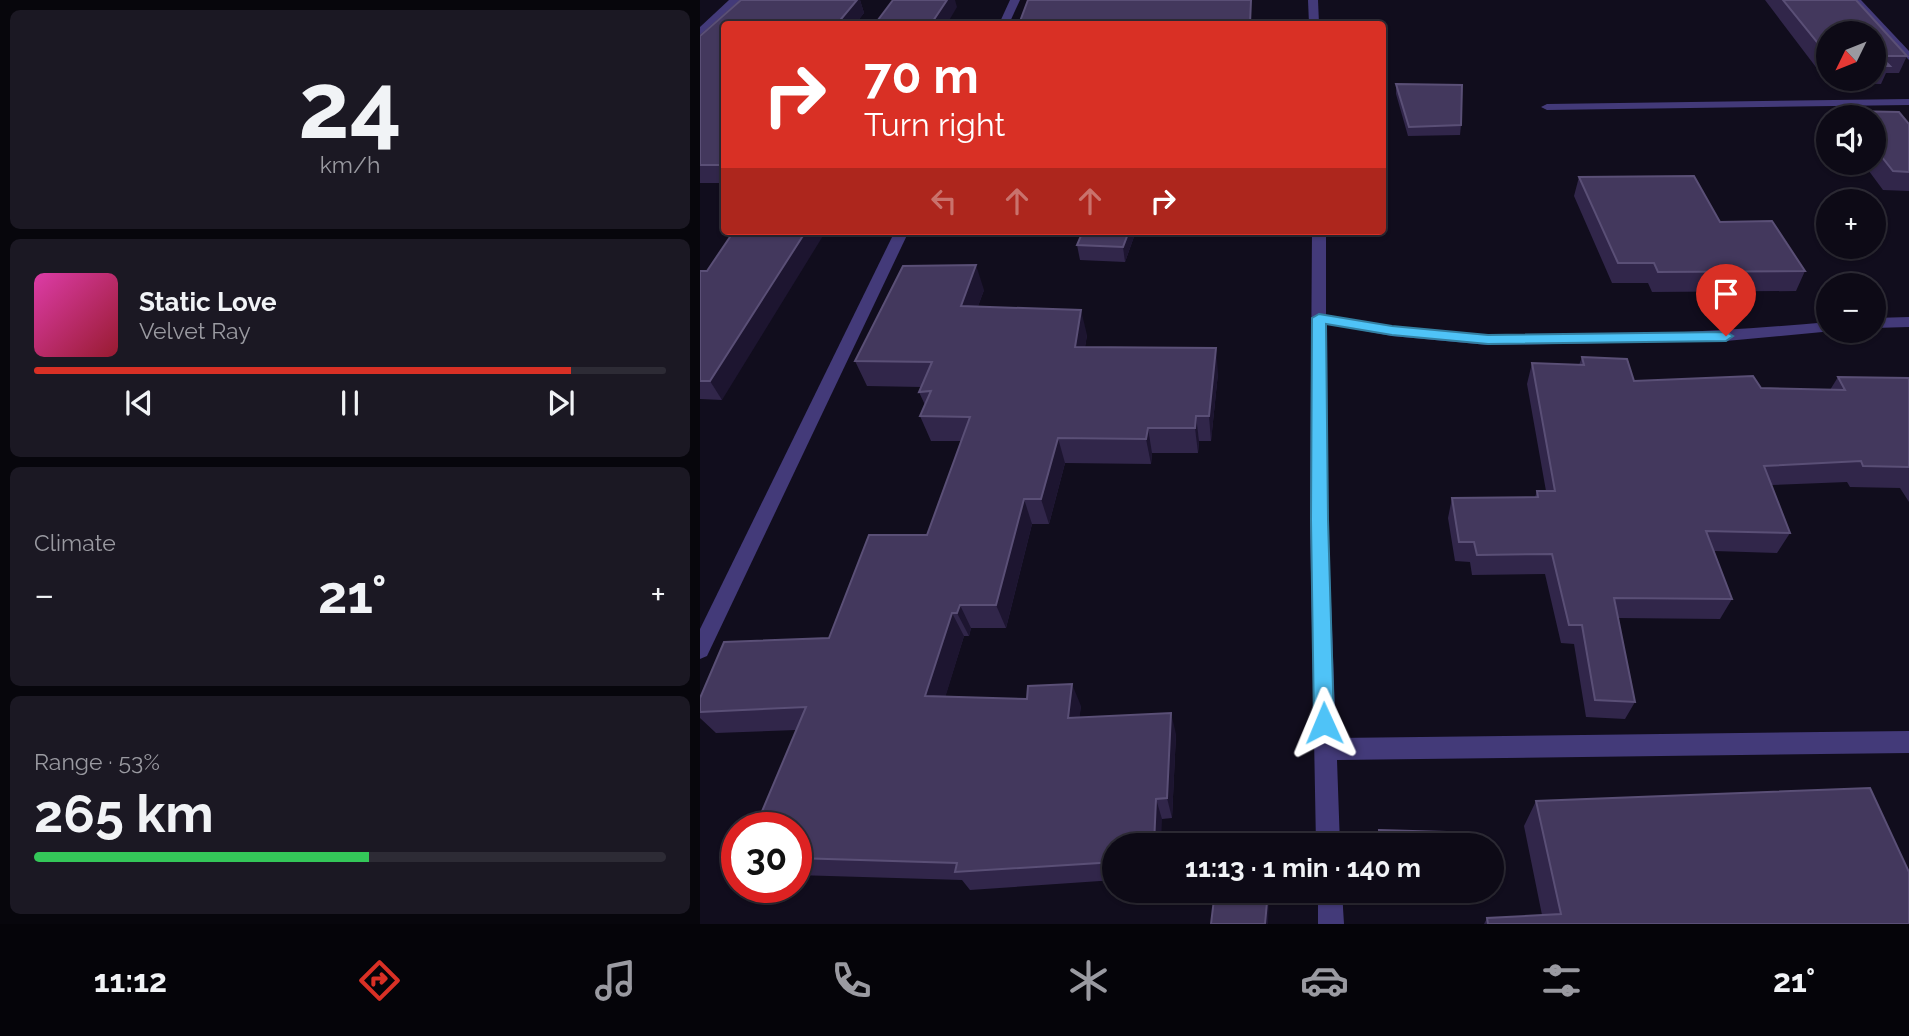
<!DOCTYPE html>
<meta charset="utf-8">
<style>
:root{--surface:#0d0a16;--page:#1b1823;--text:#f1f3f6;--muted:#9a9aa1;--line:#2d2b35;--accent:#d93025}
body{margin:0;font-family:Raleway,sans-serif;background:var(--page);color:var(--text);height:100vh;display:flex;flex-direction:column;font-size:26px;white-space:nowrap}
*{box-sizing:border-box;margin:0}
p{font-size:23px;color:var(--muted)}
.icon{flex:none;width:38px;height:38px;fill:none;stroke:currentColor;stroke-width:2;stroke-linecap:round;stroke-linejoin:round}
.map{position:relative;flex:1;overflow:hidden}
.details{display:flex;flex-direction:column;gap:10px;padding:10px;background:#07060c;width:700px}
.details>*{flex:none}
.hud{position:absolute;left:21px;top:21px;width:665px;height:214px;border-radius:7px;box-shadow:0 2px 5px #0004,0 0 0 2px var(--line);background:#d93025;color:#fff;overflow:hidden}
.needle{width:46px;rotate:227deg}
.tools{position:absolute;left:1116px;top:21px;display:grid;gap:14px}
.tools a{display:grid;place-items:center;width:70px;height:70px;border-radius:50%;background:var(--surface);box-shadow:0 2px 5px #0004,0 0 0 2px var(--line);font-size:35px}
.speed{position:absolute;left:21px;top:812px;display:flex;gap:14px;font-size:35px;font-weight:700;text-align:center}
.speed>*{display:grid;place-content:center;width:91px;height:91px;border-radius:50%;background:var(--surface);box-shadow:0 2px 5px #0004,0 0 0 2px var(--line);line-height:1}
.speed .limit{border:10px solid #d22;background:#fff;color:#111}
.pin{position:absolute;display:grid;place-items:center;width:60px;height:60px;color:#fff;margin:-72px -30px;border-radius:50% 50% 50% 0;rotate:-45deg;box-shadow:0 0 7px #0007}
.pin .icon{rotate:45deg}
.me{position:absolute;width:77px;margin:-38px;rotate:359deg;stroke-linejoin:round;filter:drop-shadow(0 0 5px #0008)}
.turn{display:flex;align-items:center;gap:24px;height:147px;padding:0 28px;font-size:32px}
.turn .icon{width:91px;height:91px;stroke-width:2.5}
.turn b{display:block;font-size:49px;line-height:60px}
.lanes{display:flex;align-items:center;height:66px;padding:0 28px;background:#0003;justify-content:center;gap:35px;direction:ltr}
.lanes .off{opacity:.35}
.big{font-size:52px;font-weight:700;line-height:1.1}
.details .card{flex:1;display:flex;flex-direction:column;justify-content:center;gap:10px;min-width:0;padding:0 24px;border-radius:10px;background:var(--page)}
.details .dial{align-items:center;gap:0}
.dial b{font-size:91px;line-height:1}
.song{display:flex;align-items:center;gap:21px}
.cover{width:84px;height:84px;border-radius:10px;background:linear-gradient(135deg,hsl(320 70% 55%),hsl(350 70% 35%))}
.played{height:7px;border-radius:4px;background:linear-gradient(90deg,var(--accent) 85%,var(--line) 85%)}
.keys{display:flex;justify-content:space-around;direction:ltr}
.heat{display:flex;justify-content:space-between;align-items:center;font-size:38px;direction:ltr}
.charge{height:10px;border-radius:5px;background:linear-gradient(90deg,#34c759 53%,var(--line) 0)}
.trip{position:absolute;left:402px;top:833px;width:402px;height:70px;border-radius:35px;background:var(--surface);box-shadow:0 2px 5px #0004,0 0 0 2px var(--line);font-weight:700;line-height:70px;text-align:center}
.dock{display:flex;height:112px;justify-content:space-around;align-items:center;background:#050409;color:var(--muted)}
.dock .icon{width:49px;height:49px}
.dock .selected{color:var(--accent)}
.dock b{font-size:32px;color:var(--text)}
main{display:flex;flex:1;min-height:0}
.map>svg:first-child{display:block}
</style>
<main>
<section class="details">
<div class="card dial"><b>24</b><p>km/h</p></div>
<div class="card">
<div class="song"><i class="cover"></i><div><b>Static Love</b><p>Velvet Ray</p></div></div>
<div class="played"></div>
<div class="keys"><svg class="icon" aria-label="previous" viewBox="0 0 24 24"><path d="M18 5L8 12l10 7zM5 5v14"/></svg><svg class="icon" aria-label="pause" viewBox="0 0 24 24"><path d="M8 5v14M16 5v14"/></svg><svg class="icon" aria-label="next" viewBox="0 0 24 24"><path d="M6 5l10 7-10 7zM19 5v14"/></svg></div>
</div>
<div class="card"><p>Climate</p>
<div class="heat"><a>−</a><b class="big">21°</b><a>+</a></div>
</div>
<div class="card"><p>Range · 53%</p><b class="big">265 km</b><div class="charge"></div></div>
</section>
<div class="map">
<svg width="1209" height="924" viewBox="0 0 1209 924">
<rect width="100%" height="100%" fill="#110d1d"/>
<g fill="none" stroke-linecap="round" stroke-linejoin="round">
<g fill="#433a79" fill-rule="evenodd">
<path d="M29,0H40L0,35V27Z"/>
<path d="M310,0H320L309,24H299Z"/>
<path d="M608,0H618L619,24H609Z"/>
<path d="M1151,0H1161L1209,51V60Z"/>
<path d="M1209,99V105L847,110L841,107L847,104Z"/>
<path d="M195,231H209L7,656L0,659V629Z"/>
<path d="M612,231H626V315C680,324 735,334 790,335C902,337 1016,332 1129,322V331H1133L1026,341L788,345L692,336L627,324L628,520L636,738L1209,731V753L637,760L640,845H616L610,520Z"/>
<path d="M1209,317V327L1174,328V318Z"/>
<path d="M618,891H642L644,924H618Z"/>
</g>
</g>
<g fill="#31264a" fill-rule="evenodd">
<path d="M41,0H160L164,13L155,24H24V183H0V36Z"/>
<path d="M1065,0H1156L1207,56L1199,73H1186L1181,84L1128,83ZM1129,33H1174V79H1129Z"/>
<path d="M696,84L761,125L760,135L708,136L696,94Z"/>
<path d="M1147,111L1209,124V191L1183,190L1163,163H1174V117H1144Z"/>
<path d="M879,177L1020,222L1105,271L1096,291L952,292L948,283H912L874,196Z"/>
<path d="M279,231H436L425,262L380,260L377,245L381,235L279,233Z"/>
<path d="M0,271L22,400L0,399Z"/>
<path d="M284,290L278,306L387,335L385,347L518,373L511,441H499L498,453H452L451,464L365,463L349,524H332L306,628H271L269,636H264L245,697L381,706L379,718L476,734L472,818L462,819L415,845V880L270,890L262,880L96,875V730L16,733L0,718V698L129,638L227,535L261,441H231L220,416L225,405L219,392L221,387L167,386L155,361Z"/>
<path d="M882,357L934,381L1061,388L1130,390L1138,377L1209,378V502L1200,488L1150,487L1147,482L1071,485L1090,533L1077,553L1014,551L1032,599L1020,619L918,618L935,702L925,719L886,717L874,644L861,643L845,574L772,575L770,562L755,561L748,518L752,498L835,497L837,491H846L827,384L832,363L879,365Z"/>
<path d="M836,801L1209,924H784L787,918L842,915L824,826Z"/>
</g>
<g fill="#1d1530">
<path d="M157,0H160L164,13L155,24H137Z"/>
<path d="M247,0H255L257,7L247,24H231Z"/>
<path d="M106,231H126L22,400L10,381Z"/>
<path d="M429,231H436L425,262L423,247Z"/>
<path d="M276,265L284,290L269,331L261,306Z"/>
<path d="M381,310L387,335L381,372L375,347Z"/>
<path d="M516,348L518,373L511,441L509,416Z"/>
<path d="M496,416L499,441L498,453L495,428Z"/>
<path d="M448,428L452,453L451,464L446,439Z"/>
<path d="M358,438L365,463L349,524L341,499Z"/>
<path d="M324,499L332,524L306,628L296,605Z"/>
<path d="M260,605L271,628L269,636L257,613Z"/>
<path d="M252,613L264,636L239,718L225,696Z"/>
<path d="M372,684L381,706L377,739L368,718Z"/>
<path d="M471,713L476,734L472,818L467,798Z"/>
<path d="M456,799L462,819L461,845H454Z"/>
<path d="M568,891H569V898L568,924H565Z"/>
</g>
<g fill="#43385d" stroke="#5a4f76" stroke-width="2">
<path d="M41,0H157L137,24H24V161L21,165H0V36Z"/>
<path d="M193,0H247L231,24H175Z"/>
<path d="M328,0H551L550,24H319Z"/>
<path d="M1083,0H1156L1207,56H1180L1190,66H1174V33H1129V57Z"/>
<path d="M696,84L762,85L761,125L709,127Z"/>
<path d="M1147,111L1199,112L1209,124V172L1193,171L1174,147V117H1152Z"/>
<path d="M994,176L1020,222L1072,221L1105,271L958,272L954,263H918L879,177Z"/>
<path d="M34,231H106L10,381H0V271H7Z"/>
<path d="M383,231H429L423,247L377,245Z"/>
<path d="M276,265L261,306L381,310L375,347L516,348L509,416H496L495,428H448L446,439L358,438L341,499H324L296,605H260L257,613H252L225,696L327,699L328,686L372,684L368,718L471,713L467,798L456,799L454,845H415V862L255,872L257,863L96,858V828H55L106,707L0,712V698L24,642L129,638L169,535H227L270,417L220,416L231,391L219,392L232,362L155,361L203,266Z"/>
<path d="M882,357L927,359L934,381L1053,376L1061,388L1145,390L1138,377L1209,378V467L1163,466L1161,461L1064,466L1090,533L1006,531L1032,599L914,598L935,702L895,700L882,625H869L852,554L777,555L774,542H759L752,498L838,497L837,491H855L832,363L884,365Z"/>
<path d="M1170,788L1209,872V924H788L787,918L861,914L836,801Z"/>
<path d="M679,830L746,832L747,845H680Z"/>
<path d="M515,891H568L565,924H511Z"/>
</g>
<path fill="#4fc3f7" stroke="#337fa1" stroke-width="2" d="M619,314L692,326L788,335L1026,332L1033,336L1026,341L788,344L692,335L626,324L628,520L634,723L631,730L624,732L617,730L614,723L611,520L612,318Z"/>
</svg>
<div class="tools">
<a><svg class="needle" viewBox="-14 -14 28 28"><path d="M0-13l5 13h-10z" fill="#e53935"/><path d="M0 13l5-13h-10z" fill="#9a9aa1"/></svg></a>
<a><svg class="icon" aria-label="sound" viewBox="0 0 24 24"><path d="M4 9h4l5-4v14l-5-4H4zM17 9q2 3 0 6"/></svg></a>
<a>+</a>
<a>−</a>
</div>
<div class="speed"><div class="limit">30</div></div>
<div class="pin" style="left:1026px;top:336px;background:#d93025"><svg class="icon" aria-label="arrive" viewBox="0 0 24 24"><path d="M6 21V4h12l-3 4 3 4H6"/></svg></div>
<svg class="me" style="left:624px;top:723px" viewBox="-20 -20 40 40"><path d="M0-17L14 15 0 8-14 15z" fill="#4fc3f7" stroke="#fff" stroke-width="4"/></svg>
<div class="trip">11:13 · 1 min · 140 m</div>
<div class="hud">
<div class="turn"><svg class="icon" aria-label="right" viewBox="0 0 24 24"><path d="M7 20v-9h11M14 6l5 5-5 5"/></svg><div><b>70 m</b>Turn right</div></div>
<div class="lanes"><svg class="icon off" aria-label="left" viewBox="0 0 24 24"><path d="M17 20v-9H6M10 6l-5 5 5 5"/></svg><svg class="icon off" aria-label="ahead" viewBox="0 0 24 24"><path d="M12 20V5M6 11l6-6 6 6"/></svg><svg class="icon off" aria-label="ahead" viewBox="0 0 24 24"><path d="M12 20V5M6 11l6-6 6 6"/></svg><svg class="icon" aria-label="right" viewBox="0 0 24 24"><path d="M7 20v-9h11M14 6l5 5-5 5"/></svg></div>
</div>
</div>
</main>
<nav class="dock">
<b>11:12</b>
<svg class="icon selected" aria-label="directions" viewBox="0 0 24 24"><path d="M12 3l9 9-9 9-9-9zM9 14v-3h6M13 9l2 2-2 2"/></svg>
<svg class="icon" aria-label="music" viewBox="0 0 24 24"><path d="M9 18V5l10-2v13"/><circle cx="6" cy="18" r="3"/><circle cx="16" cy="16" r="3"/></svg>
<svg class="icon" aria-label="phone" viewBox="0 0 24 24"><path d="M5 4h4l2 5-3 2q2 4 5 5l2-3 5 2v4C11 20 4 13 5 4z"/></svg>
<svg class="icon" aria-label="climate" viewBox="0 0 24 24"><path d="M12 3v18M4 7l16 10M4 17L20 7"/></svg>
<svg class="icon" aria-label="car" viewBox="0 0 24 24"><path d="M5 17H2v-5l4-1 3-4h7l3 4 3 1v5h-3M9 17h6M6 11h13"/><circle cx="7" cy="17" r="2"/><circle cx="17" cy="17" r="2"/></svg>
<svg class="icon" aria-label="filters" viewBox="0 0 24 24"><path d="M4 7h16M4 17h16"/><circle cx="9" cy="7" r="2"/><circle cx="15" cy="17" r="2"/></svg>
<b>21°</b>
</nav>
